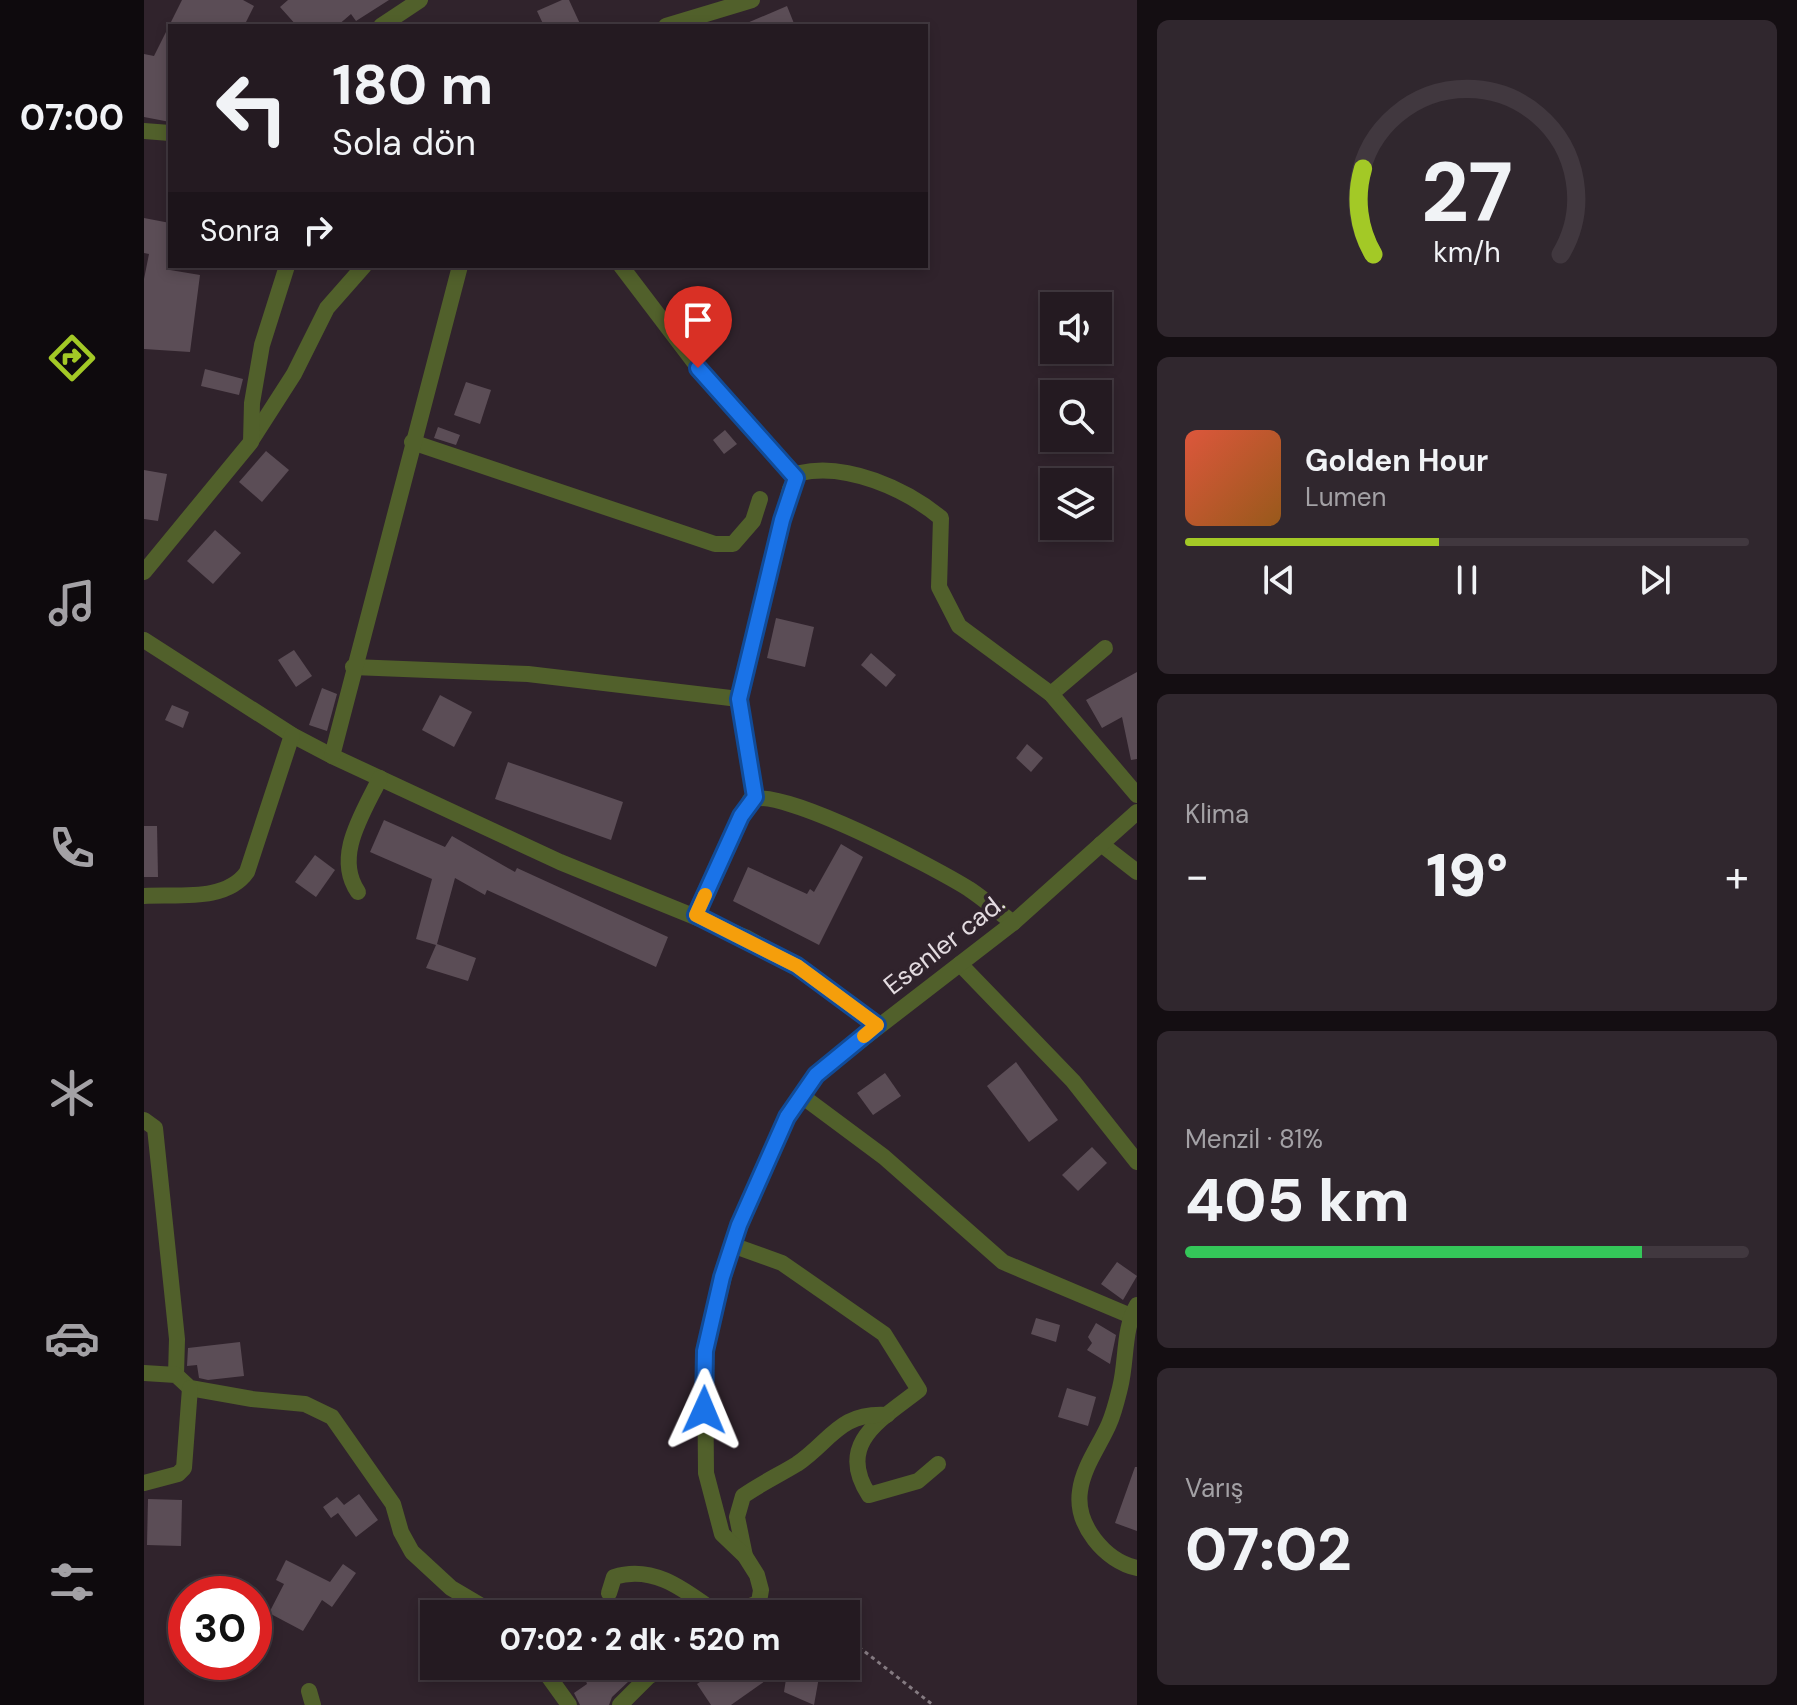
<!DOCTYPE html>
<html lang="tr">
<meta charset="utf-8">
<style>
:root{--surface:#241a21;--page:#30272e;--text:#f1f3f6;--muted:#a3a1a5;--line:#41383f;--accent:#a3c926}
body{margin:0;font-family:"DM Sans",sans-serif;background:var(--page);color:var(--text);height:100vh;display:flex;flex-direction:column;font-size:30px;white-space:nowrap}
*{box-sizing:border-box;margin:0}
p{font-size:26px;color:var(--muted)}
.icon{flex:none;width:44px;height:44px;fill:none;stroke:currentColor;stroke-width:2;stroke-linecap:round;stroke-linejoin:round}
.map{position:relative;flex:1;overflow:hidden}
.side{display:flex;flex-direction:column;gap:20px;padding:20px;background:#140e12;width:660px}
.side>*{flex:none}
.hud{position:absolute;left:24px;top:24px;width:760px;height:244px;border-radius:0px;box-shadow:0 4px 12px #0003,0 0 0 2px var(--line);background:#241a21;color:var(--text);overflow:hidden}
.tools{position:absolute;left:896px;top:292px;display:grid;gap:16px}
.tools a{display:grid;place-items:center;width:72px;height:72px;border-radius:0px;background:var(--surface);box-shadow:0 4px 12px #0003,0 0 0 2px var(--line);font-size:40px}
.speed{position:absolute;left:24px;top:1576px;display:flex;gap:16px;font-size:40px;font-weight:700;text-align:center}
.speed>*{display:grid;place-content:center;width:104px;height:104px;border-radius:50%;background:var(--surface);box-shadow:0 4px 12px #0003,0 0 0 2px var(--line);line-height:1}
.speed .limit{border:12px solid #d22;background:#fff;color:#111}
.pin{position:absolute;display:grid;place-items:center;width:68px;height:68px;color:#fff;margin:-82px -34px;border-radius:50% 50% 50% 0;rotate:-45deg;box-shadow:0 0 8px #0007}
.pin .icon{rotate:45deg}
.me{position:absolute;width:88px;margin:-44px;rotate:1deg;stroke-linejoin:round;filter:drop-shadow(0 0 6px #0008)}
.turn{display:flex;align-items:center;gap:28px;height:168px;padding:0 32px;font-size:36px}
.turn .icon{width:104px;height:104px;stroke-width:2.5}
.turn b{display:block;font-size:56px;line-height:68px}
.then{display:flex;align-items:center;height:76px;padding:0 32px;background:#0003;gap:16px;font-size:30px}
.big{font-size:60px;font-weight:800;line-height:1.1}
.side .card{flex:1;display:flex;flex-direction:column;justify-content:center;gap:12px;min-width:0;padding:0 28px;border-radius:12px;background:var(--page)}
.side .dial{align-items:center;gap:0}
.dial svg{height:208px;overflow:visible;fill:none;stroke:var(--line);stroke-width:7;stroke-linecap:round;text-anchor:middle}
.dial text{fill:var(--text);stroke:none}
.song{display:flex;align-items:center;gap:24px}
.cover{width:96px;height:96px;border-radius:12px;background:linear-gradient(135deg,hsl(10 70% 55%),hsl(30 70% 35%))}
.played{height:8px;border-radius:4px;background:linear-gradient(90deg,var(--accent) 45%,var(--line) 45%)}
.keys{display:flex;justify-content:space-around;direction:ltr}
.heat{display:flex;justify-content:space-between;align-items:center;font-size:44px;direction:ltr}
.charge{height:12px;border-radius:6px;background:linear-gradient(90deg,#34c759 81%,var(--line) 0)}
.trip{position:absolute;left:276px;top:1600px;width:440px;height:80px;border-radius:0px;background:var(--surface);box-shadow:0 4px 12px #0003,0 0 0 2px var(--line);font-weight:800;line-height:80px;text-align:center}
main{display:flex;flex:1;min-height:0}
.menu{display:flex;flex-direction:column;width:144px;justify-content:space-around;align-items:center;background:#0e0a0d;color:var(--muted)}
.menu .icon{width:56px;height:56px}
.menu .active{color:var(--accent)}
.menu b{font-size:36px;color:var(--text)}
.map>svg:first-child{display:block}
</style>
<main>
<nav class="menu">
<b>07:00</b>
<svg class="icon active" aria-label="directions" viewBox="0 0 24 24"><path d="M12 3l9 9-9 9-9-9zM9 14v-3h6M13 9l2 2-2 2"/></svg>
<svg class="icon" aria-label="music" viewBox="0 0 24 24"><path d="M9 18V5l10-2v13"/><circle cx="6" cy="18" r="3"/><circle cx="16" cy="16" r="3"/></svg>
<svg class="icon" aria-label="phone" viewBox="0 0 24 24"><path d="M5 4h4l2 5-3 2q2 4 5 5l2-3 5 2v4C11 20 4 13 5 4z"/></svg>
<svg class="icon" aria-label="climate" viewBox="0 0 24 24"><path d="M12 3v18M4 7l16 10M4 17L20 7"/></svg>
<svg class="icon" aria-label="car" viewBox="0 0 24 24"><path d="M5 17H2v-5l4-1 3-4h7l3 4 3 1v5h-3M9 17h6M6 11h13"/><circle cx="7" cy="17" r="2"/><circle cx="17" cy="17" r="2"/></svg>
<svg class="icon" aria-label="filters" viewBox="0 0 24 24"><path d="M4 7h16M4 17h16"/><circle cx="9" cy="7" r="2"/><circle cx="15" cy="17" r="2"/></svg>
</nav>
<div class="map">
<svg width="993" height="1705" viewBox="0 0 993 1705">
<rect width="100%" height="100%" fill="#30232c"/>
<g fill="#5b4d56">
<path d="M38,0H99L110,6L100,26H26V122L0,117V54L10,56Z"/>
<path d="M144,0H245L212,21L207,14L193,26H153L136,7Z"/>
<path d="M418,0H425L437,26H400L393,11Z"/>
<path d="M643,6L651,26H596Z"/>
<path d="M0,218L26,223V270L56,275L46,352L0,349V279L5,254L0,253Z"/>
<path d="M61,369L99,379L95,395L57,386Z"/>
<path d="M322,382L347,390L336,424L310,415Z"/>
<path d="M294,427L316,435L312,445L290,438Z"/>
<path d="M581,430L593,444L580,454L569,440Z"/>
<path d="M122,451L145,470L118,502L95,482Z"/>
<path d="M0,470L23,474L14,521L0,519Z"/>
<path d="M71,530L97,553L69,584L43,561Z"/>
<path d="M632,618L670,627L661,667L623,658Z"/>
<path d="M150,650L168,676L152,687L134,660Z"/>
<path d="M727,653L752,675L742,687L717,665Z"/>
<path d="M993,672V759L987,760L978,717L958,728L942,700Z"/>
<path d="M178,688L193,694L183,731L165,725Z"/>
<path d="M296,695L328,712L310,747L278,730Z"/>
<path d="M28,705L45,712L39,728L21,720Z"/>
<path d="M883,744L899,758L887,772L872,758Z"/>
<path d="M364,762L479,802L467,840L351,799Z"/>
<path d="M240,820L301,847L308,836L371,872L373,868L524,937L512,967L343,890L341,895L311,878L293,944L332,958L324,981L282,968L292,945L272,939L288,879L226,852Z"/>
<path d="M0,826H13L14,877H0Z"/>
<path d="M697,844L719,857L675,945L589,901L604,867L663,894L666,889L670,892Z"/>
<path d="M171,855L191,870L172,897L151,882Z"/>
<path d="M872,1062L914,1120L885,1142L843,1086Z"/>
<path d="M741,1073L757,1096L729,1115L713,1093Z"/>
<path d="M948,1147L963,1163L934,1191L918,1175Z"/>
<path d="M973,1262L993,1276L979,1300L957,1284Z"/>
<path d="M892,1318L916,1325L912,1342L887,1334Z"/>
<path d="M952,1323L972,1335L966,1364L943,1350L948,1343L944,1337Z"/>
<path d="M96,1342L100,1376L64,1380L55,1378L53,1365L43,1366L44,1348Z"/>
<path d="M923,1388L952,1397L944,1426L914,1417Z"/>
<path d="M991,1467H993V1531L971,1523Z"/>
<path d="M215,1494L234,1520L212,1537L194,1513L187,1518L179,1507L193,1497L200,1505Z"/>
<path d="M4,1499L38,1500L37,1546L3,1545Z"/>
<path d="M142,1560L186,1582L199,1564L212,1573L188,1607L178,1600L159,1631L125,1613L140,1584L132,1580Z"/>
<path d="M437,1666H501L468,1697L465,1705H436L430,1693L443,1684Z"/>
<path d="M580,1666H621L628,1676L587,1705H567L553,1684Z"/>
<path d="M644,1666H677L670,1705L640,1692Z"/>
</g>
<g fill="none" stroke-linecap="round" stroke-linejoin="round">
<path stroke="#847a81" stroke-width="3" stroke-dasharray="4 4" stroke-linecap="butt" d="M702,1637L789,1705"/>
<g stroke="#51602b" stroke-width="16">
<path d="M237,26L276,0"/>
<path d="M522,26L608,0"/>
<path d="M0,131L26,133"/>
<path d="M477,266L569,387L652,478"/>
<path d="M107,441L150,374L183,308L220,266"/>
<path d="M268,442L571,544H589L609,521L616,499"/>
<path d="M0,572L107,442L108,403L118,345L143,266"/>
<path d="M0,640L148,735L188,756L416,862L603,938L653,966L733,1025"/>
<path d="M209,667L384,674L595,699"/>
<path d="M907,694L961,648"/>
<path d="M188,756L316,266"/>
<path d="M611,797L595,699L646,489L656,473C702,462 762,489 797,518L795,587L815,626L907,694L993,795"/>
<path d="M957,844L993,872"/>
<path d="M214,892C189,856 220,812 236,778"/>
<path d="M0,896C34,894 82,902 103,872L148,735"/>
<path d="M552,915L606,800C636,785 793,869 825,889C840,899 854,911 869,923"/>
<path d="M816,964L929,1081L993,1162"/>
<path d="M658,1096L740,1157L859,1262L987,1316"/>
<path d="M0,1120L11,1128L33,1339L32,1375"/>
<path d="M588,1245L638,1263L740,1334L775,1390C738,1419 691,1443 725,1495L774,1481L794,1464"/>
<path d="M993,1305C979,1329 983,1361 976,1388C973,1400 970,1413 965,1424C956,1445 939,1467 936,1491C931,1525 961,1561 993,1568"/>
<path d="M0,1373L32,1375L46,1388L108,1399L161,1404L188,1417L249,1504L257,1532L268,1552L307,1588L351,1614"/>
<path d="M0,1483L34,1474L40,1468L46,1388"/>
<path d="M601,1556L593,1517L599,1496C616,1484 635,1475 653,1464C687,1441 695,1412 743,1415"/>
<path d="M465,1593L470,1577C510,1564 542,1591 574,1614"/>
<path d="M585,1614L614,1603"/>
<path d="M608,1614L614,1608L617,1590L613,1575L601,1556L578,1534L562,1473L561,1351L588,1245L643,1117L672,1075L869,923L993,812"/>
<path d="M397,1666L425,1705"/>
<path d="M165,1691L169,1705"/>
<path d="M476,1705L504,1677L521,1666"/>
</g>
</g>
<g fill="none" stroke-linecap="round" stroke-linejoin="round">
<g stroke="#114b97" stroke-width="20">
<path id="route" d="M554,368L652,478L638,520L595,699L611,797L597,816L552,915L653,966L733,1025L672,1075L643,1117L595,1225L578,1277L561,1351L560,1410"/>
</g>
<use href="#route" stroke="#1a73e8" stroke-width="14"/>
<path stroke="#f59e0b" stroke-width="14" d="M561,895L552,915L653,966L733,1025L720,1036"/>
</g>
<g text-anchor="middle" stroke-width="8" stroke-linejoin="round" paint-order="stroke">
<g font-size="26" fill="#e3dbe0" stroke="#30232c">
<text transform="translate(800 944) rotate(-38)" y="9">Esenler cad.</text>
</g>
</g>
</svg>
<div class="tools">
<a><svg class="icon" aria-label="sound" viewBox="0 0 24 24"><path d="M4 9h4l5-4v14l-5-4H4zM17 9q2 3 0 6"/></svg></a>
<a><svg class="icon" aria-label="search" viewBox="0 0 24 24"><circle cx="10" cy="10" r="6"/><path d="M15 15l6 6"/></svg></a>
<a><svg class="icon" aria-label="layers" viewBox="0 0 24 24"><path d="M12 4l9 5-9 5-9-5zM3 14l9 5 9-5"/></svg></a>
</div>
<div class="speed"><div class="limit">30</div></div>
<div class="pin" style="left:554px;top:368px;background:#d93025"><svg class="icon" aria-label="arrive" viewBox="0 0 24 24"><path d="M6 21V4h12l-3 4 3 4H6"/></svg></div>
<svg class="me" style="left:560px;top:1410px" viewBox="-20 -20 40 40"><path d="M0-17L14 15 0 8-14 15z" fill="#1a73e8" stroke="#fff" stroke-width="4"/></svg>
<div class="trip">07:02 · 2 dk · 520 m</div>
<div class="hud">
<div class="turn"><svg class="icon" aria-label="left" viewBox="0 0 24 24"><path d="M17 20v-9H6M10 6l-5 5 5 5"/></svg><div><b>180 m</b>Sola dön</div></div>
<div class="then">Sonra<svg class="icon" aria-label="right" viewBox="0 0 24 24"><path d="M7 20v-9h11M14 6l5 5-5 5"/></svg></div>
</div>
</div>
<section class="side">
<div class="card dial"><svg viewBox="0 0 100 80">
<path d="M14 69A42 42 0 1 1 86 69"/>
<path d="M14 69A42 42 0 0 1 10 36" stroke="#a3c926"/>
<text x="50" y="56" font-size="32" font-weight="700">27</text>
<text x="50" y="72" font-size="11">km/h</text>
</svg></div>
<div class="card">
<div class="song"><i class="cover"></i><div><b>Golden Hour</b><p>Lumen</p></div></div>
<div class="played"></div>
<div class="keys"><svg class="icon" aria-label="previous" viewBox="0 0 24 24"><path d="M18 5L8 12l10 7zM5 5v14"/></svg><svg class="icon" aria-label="pause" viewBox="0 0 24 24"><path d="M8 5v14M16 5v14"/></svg><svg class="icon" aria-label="next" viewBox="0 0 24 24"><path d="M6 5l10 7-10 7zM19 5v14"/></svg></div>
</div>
<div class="card"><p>Klima</p>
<div class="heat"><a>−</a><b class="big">19°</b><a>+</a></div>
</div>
<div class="card"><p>Menzil · 81%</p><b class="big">405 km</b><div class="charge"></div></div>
<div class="card"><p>Varış</p><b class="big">07:02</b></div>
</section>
</main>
